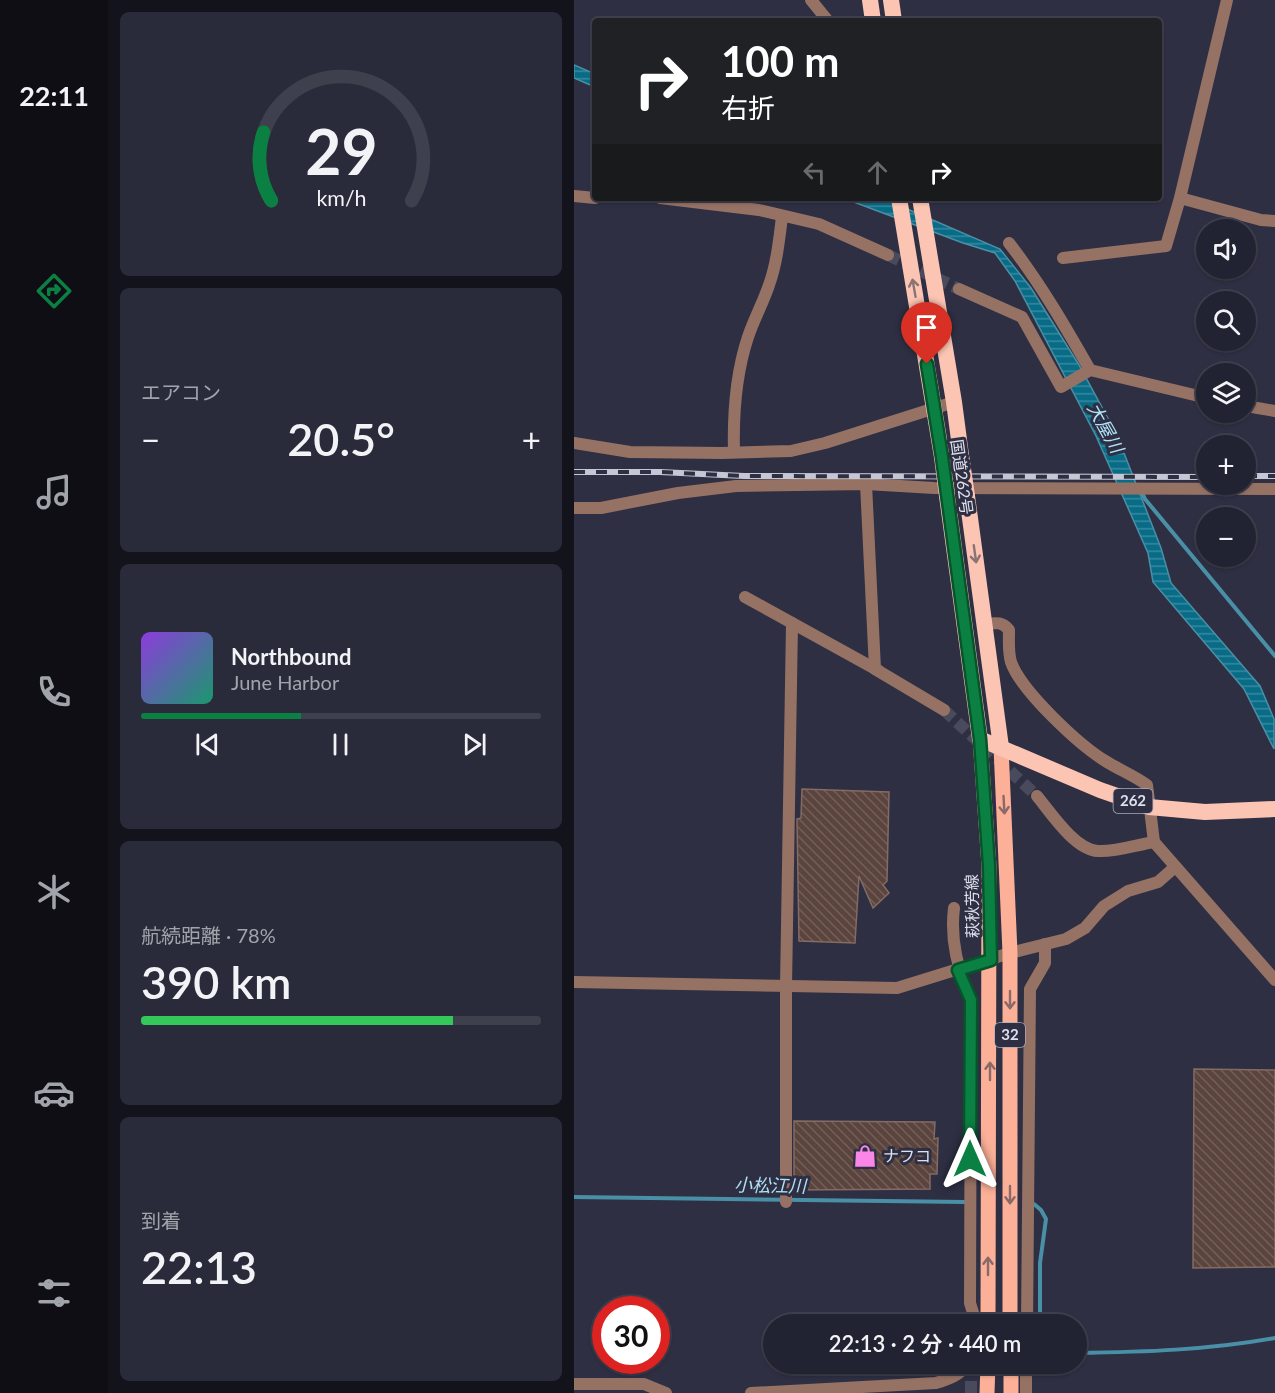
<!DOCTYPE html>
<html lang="ja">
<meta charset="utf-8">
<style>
:root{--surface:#222332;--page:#2a2b3a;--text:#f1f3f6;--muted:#a2a4ac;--line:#3f404d;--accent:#0b8043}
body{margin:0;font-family:Lato,"Noto Sans JP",sans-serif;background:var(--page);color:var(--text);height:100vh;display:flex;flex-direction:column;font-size:22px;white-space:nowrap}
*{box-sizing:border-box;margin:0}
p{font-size:20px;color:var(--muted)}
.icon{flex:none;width:33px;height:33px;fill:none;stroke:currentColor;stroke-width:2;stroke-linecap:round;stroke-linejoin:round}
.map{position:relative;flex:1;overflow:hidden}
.side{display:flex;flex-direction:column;gap:12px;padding:12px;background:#13131c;width:466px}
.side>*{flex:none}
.top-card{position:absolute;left:18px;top:18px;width:570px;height:183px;border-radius:6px;box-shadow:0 2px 4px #0004,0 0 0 2px var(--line);background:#202124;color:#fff;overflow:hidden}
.controls{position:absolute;left:622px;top:219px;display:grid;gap:12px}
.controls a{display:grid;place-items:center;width:60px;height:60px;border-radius:50%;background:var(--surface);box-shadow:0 2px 4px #0004,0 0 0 2px var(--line);font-size:30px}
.speed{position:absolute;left:18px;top:1296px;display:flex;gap:12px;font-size:30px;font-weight:700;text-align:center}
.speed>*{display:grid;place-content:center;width:78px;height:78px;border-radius:50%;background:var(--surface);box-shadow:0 2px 4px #0004,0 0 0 2px var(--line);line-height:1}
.speed .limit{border:9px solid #d22;background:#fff;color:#111}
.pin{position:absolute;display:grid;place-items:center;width:51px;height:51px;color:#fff;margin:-62px -26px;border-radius:50% 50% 50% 0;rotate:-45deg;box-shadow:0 0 6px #0007}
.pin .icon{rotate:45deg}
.me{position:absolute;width:66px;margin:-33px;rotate:0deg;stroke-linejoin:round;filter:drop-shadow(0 0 4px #0008)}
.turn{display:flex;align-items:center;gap:21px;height:126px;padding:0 30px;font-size:27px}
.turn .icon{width:78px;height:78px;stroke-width:2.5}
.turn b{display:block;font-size:42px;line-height:51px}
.lanes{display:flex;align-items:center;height:57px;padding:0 30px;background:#0003;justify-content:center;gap:30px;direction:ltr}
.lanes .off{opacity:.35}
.big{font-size:45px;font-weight:600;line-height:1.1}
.side .widget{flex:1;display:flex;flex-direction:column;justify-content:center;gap:9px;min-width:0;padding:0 21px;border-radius:9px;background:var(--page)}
.side .dial{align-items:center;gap:0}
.dial svg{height:156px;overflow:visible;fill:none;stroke:var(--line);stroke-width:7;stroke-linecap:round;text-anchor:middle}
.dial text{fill:var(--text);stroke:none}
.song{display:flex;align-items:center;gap:18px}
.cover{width:72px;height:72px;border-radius:9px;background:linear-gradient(135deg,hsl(270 70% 55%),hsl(160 70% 35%))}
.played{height:6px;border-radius:3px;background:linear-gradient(90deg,var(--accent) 40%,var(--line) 40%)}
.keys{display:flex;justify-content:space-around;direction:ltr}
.heat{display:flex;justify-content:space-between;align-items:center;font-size:33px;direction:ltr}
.charge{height:9px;border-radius:4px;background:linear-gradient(90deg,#34c759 78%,var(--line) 0)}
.trip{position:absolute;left:189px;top:1314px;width:324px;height:60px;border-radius:30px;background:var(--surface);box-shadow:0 2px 4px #0004,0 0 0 2px var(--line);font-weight:600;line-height:60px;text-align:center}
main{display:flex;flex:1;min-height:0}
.tabs{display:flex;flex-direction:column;width:108px;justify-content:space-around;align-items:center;background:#0e0e14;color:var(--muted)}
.tabs .icon{width:42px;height:42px}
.tabs .selected{color:var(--accent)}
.tabs b{font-size:27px;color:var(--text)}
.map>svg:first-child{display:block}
</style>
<main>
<nav class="tabs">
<b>22:11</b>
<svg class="icon selected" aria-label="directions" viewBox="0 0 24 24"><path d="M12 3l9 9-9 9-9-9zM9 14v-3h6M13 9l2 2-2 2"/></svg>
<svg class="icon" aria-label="music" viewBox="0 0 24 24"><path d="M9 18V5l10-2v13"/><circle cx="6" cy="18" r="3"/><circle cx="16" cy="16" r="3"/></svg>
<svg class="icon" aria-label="phone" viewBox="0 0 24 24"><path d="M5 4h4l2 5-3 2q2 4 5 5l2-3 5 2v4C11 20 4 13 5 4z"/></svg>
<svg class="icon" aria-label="climate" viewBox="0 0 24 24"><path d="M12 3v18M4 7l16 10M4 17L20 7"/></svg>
<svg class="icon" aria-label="car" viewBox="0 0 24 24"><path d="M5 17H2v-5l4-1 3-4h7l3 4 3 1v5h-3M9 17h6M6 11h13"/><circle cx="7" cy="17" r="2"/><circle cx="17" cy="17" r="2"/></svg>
<svg class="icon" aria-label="filters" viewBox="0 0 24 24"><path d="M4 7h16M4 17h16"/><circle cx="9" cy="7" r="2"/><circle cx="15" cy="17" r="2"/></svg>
</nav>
<section class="side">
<div class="widget dial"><svg viewBox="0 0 100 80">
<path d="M14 69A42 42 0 1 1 86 69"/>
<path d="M14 69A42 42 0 0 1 10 34" stroke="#0b8043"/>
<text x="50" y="56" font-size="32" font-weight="700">29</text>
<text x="50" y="72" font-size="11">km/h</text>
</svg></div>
<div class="widget"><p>エアコン</p>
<div class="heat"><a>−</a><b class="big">20.5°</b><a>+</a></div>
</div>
<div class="widget">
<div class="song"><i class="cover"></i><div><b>Northbound</b><p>June Harbor</p></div></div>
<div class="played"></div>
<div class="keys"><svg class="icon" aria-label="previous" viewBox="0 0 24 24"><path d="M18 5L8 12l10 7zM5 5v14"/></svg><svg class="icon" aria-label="pause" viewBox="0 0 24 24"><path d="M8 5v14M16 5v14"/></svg><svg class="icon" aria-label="next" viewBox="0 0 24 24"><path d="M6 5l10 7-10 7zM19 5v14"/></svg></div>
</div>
<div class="widget"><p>航続距離 · 78%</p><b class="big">390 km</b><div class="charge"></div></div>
<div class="widget"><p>到着</p><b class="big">22:13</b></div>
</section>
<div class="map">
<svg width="701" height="1393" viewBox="0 0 701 1393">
<defs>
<pattern id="water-rules" width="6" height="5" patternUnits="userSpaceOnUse" patternTransform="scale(1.5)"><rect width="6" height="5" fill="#096c87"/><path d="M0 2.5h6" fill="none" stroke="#38889e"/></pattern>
<pattern id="building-back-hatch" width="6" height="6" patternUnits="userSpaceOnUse" patternTransform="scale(1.5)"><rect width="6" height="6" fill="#5b443d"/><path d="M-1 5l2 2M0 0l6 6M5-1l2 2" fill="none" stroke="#725f59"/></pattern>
</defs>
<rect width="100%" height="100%" fill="#2e2f43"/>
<g fill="url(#water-rules)" stroke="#498fa6" stroke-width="1.5">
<path d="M0,65L21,74V87L0,78Z"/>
<path d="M269,198H308L426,249L457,288L505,365L543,435L587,548L597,583L686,686L700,719V749L670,689L579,582L574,553L522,436L441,281L421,253L389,243Z"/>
</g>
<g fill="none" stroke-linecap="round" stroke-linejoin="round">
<g stroke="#498fa6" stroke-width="4">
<path d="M567,491L571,499L701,656"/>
<path d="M0,1197L391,1202"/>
<path d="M460,1204L467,1210L472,1219L466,1263V1324"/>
<path d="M502,1353C569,1352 635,1350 701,1338"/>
</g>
</g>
<g fill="url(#building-back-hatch)" stroke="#846b63" stroke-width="1.5">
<path d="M228,789L315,792L313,881L309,885L315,893L299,908L285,876L281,943L225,941L223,819L227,818Z"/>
<path d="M620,1069L701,1070V1267L619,1268Z"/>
<path d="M220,1121L361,1122L360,1139L364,1138L363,1174H356V1189L220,1190Z"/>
</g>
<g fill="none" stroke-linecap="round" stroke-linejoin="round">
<g stroke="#494a5c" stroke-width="12" stroke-dasharray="12 6" stroke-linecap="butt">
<path d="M314,255L385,289"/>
<path d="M370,710L463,796"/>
<path d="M397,1381V1393"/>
</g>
<g stroke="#967265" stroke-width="12">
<path d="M237,0L254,21"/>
<path d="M0,196L21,198"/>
<path d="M86,198L185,210L245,224L314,255"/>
<path d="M606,198L687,220L701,221"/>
<path d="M435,243C466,283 491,326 516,370"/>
<path d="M489,258L592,246L606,198L653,0"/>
<path d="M385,289L448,317L487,387L516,370L633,398"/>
<path d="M672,406L701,411"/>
<path d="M160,452C159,415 162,373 174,337C180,319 189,303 195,285C203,263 205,240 208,217"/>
<path d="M292,484L301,669L370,710"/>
<path d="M0,508H27L104,493L162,486L292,484L360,488L701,489"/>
<path d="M171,597L305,671"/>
<path d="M410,624C421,623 428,621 435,630C435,641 434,652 437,662C447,691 506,746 533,762C546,770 561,776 573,785L580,842L701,980"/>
<path d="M463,796C477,813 501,850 524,851C542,852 562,845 580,842"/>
<path d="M380,908C376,941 384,970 397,1000L396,1303L400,1316V1324"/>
<path d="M0,982L323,988L436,953L492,939L511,928L530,906L554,891L584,882L601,867"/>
<path d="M212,1202V987L218,623"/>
<path d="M453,1324L456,989L471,963V944"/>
<path d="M0,1384H70L92,1393"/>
<path d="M177,1393L362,1383C375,1379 386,1375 394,1364"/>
<path d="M452,1393V1364"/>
</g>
<path stroke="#967265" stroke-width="12" d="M0,443L56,452L148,453L217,451L251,443L380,402"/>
<g stroke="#fbb097" stroke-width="15">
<path d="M406,739L415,866L414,1324"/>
<path d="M427,747L436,953V1324"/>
<path d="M437,1364V1393"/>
<path d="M413,1393L414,1364"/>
</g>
<g stroke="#fcc4b2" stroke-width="16">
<path d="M296,0L299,21"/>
<path d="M317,0L320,21"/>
<path d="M325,198L368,457"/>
<path d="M346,198L380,402L387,455"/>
<path d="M373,496L406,739L526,790L575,807L631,812L701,809"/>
<path d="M393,496L427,747"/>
</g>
<g stroke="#c6c7d5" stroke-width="6">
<g id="rail">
<path d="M0,472H86L170,476L633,477"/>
<path d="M672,476H701"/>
</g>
</g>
<use href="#rail" stroke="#2e2f43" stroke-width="4" stroke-dasharray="11" stroke-linecap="butt"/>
<g stroke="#fcc4b2" stroke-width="16">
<path d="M387,455L393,496"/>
<path d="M368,457L373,496"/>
</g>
</g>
<defs><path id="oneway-shaft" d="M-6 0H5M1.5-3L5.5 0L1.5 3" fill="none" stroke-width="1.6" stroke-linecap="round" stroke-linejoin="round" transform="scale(1.5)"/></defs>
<g stroke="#8b7275">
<use href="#oneway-shaft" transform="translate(340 288) rotate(-100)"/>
<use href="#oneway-shaft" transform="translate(401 554) rotate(82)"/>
</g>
<g stroke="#8a6969">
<use href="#oneway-shaft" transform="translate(430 805) rotate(87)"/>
<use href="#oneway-shaft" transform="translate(436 1000) rotate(90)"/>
<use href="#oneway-shaft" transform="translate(416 1071) rotate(-90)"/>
<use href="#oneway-shaft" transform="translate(436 1195) rotate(90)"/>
<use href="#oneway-shaft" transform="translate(414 1266) rotate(-90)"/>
</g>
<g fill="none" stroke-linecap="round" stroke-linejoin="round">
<g stroke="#07532c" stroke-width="15">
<path id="route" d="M353,364L368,457L406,739L415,866L417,960L384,970L397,1000L396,1159"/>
</g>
<use href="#route" stroke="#0b8043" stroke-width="10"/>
</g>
<defs>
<g id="shop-bare" transform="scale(1.8)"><path d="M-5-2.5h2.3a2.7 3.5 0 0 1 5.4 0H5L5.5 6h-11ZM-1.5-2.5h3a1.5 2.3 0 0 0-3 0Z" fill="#fa87e7" stroke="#2e2f43" stroke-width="2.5" paint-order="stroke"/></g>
</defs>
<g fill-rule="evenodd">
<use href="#shop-bare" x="291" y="1156"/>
</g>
<g text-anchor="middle" stroke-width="6" stroke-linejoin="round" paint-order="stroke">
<g fill="#2e2f43" stroke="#aaabba" stroke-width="1.5">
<rect x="539.5" y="789" width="39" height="24" rx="4.5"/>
<rect x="421" y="1023" width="30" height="24" rx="4.5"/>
</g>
<g font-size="15" font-weight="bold" fill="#dfe0ed">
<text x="559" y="806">262</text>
<text x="436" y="1040">32</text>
</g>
<g font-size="16" fill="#dfe0ed" stroke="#2e2f43">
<text transform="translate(388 477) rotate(82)" y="6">国道262号</text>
<text transform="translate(398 906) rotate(-91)" y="6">萩秋芳線</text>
</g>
<g font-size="16" fill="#dfe0ed" stroke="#2e2f43" text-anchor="start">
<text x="309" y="1162">ナフコ</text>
</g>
<g font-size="18" font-style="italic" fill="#b0e1f4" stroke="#2e2f43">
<text transform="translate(531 428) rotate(61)" y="6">大屋川</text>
<text transform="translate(196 1186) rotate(1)" y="6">小松江川</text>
</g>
</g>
</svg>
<div class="controls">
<a><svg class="icon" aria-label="sound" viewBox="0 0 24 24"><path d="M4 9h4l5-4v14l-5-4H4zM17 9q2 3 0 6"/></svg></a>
<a><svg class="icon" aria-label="search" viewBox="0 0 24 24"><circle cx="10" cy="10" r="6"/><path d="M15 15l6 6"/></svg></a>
<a><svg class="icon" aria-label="layers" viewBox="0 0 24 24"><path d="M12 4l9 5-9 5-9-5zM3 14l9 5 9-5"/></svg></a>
<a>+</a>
<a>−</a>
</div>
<div class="speed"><div class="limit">30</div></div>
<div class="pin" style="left:353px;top:364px;background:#d93025"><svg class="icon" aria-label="arrive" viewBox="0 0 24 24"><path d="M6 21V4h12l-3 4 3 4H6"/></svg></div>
<svg class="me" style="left:396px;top:1159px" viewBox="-20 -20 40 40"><path d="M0-17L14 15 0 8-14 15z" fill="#0b8043" stroke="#fff" stroke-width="4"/></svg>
<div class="trip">22:13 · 2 分 · 440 m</div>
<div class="top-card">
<div class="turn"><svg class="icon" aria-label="right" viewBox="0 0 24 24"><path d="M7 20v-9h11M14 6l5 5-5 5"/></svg><div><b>100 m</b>右折</div></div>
<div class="lanes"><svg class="icon off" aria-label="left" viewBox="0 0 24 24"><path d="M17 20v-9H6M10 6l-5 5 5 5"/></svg><svg class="icon off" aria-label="ahead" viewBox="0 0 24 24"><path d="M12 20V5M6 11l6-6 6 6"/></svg><svg class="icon" aria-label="right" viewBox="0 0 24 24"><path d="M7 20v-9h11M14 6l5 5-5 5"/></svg></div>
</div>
</div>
</main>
